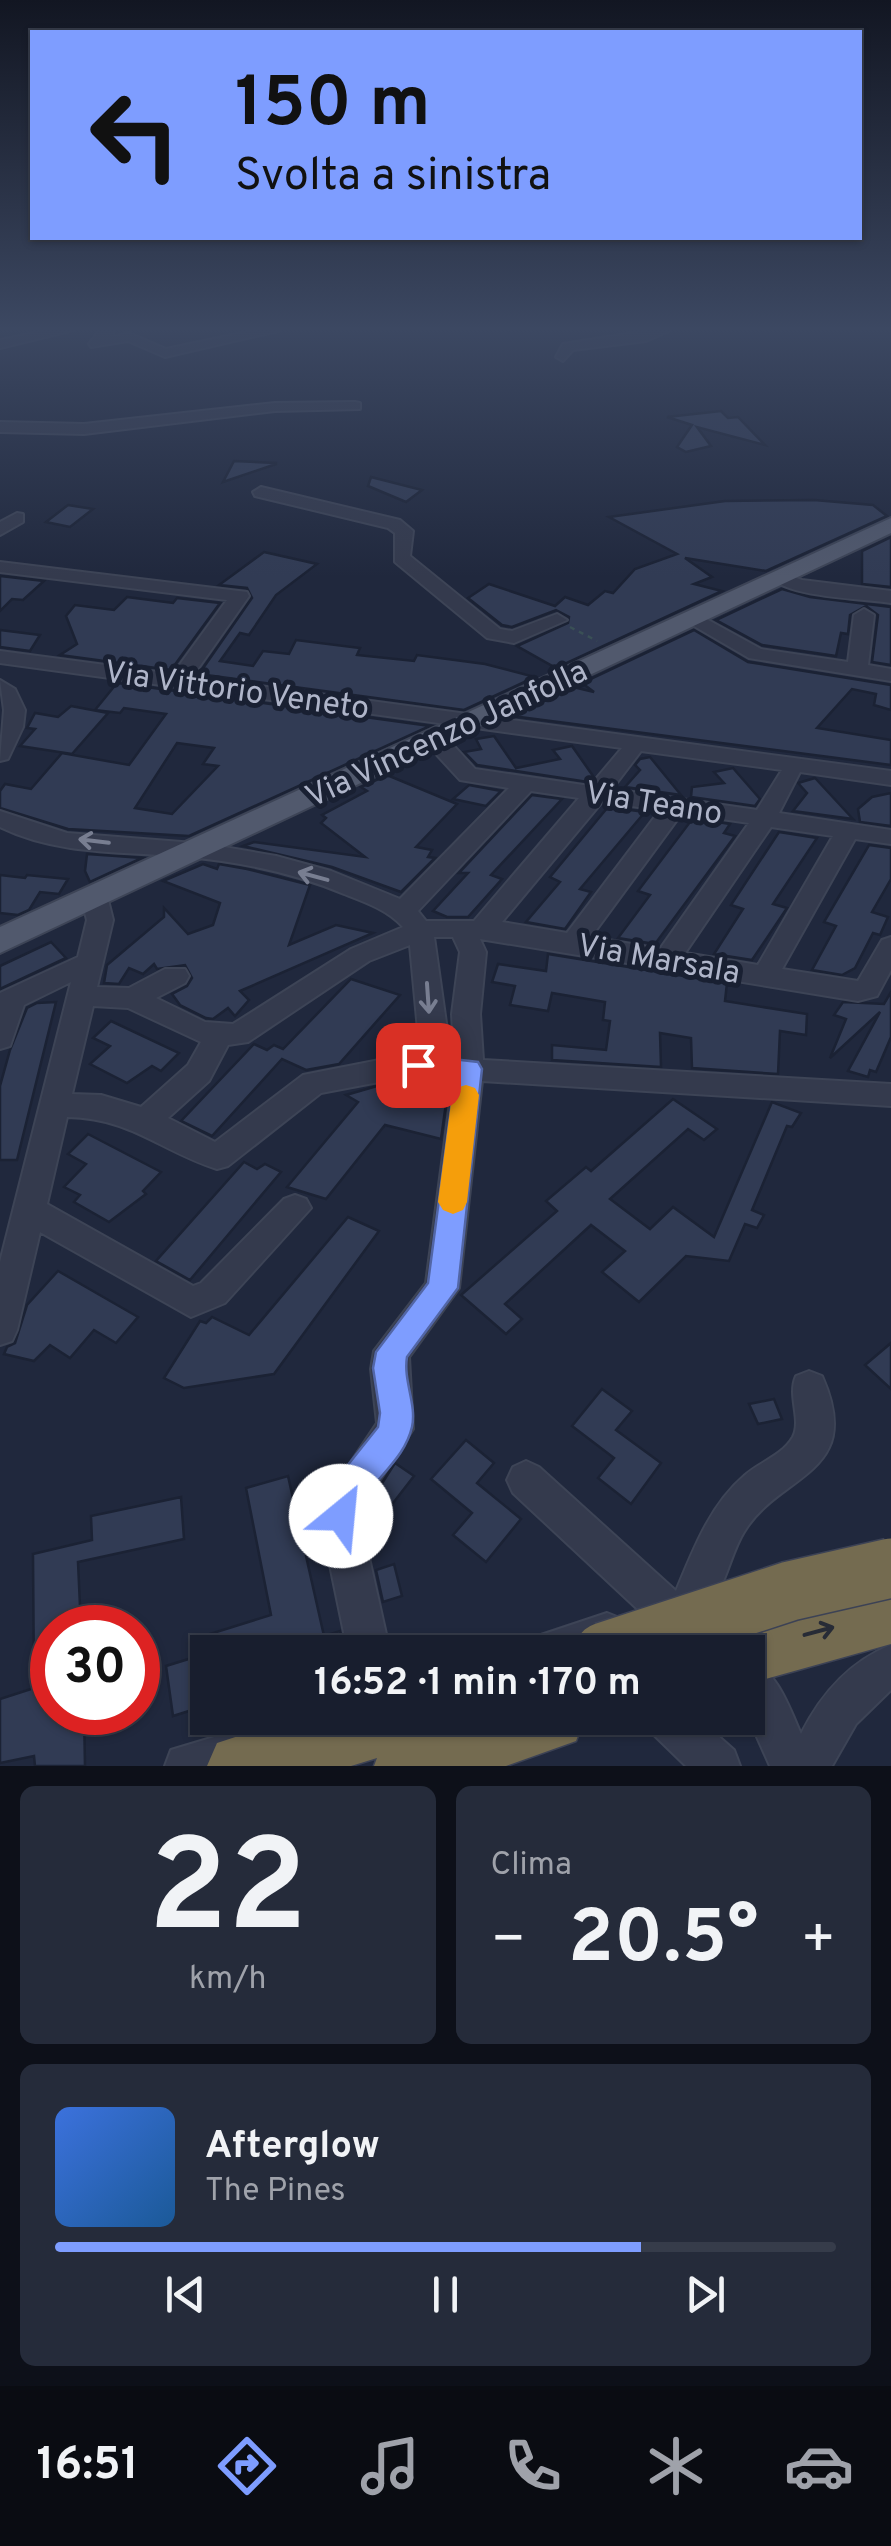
<!DOCTYPE html>
<html lang="it">
<meta charset="utf-8">
<style>
:root{--surface:#181e2e;--page:#252b3a;--text:#f1f3f6;--muted:#9fa2aa;--line:#363c4a;--accent:#7e9dff}
body{margin:0;font-family:Overpass,sans-serif;background:var(--page);color:var(--text);height:100vh;display:flex;flex-direction:column;font-size:38px;white-space:nowrap}
*{box-sizing:border-box;margin:0}
p{font-size:32px;color:var(--muted)}
.icon{flex:none;width:55px;height:55px;fill:none;stroke:currentColor;stroke-width:2;stroke-linecap:round;stroke-linejoin:round}
.map{position:relative;height:1766px;overflow:hidden}
.drawer{display:flex;flex-direction:column;gap:20px;padding:20px;background:#0d1019;flex:1}
.drawer>*{flex:none}
.banner{position:absolute;left:30px;top:30px;width:832px;height:210px;border-radius:0px;box-shadow:0 2px 8px #0004,0 0 0 2px var(--line);background:#7e9dff;color:#111;overflow:hidden}
.speed{position:absolute;left:30px;top:1605px;display:flex;gap:20px;font-size:50px;font-weight:700;text-align:center}
.speed>*{display:grid;place-content:center;width:130px;height:130px;border-radius:50%;background:var(--surface);box-shadow:0 2px 8px #0004,0 0 0 2px var(--line);line-height:1}
.speed .limit{border:15px solid #d22;background:#fff;color:#111}
.pin{position:absolute;display:grid;place-items:center;width:85px;height:85px;color:#fff;margin:-42px;border-radius:20px;box-shadow:0 5px 15px #0006}
.me{position:absolute;width:110px;margin:-55px;rotate:28deg;stroke-linejoin:round;filter:drop-shadow(0 0 8px #0008)}
.turn{display:flex;align-items:center;gap:35px;height:210px;padding:0 40px;font-size:45px}
.turn .icon{width:130px;height:130px;stroke-width:2.5}
.turn b{display:block;font-size:70px;line-height:85px}
.big{font-size:75px;font-weight:700;line-height:1.1}
.drawer .card{flex:1;display:flex;flex-direction:column;justify-content:center;gap:15px;min-width:0;padding:0 35px;border-radius:15px;background:var(--page)}
.drawer .dial{align-items:center;gap:0}
.dial b{font-size:130px;line-height:1}
.song{display:flex;align-items:center;gap:30px}
.cover{width:120px;height:120px;border-radius:15px;background:linear-gradient(135deg,hsl(220 70% 55%),hsl(210 70% 35%))}
.played{height:10px;border-radius:5px;background:linear-gradient(90deg,var(--accent) 75%,var(--line) 75%)}
.keys{display:flex;justify-content:space-around;direction:ltr}
.heat{display:flex;justify-content:space-between;align-items:center;font-size:55px;direction:ltr}
.drawer .tiles{flex:1;display:grid;gap:20px;grid-template-columns:1fr 1fr}
.card:last-child{grid-column:span 2}
.trip{position:absolute;left:190px;top:1635px;width:575px;height:100px;border-radius:0px;background:var(--surface);box-shadow:0 2px 8px #0004,0 0 0 2px var(--line);font-weight:700;line-height:100px;text-align:center}
.menu{display:flex;height:160px;justify-content:space-around;align-items:center;background:#0a0c12;color:var(--muted)}
.menu .icon{width:70px;height:70px}
.menu .selected{color:var(--accent)}
.menu b{font-size:45px;color:var(--text)}
.map>svg:first-child{display:block}
</style>
<div class="map">
<svg width="891" height="1766" viewBox="0 0 891 1766">
<rect width="100%" height="100%" fill="#20283d"/>
<g fill="#313b54" stroke="#1b2234" stroke-width="2.5" fill-rule="evenodd">
<path d="M721,411L728,418L738,417L765,445L697,427L711,446L686,452L677,447L692,425L667,417Z"/>
<path d="M234,461L276,463V464L223,482Z"/>
<path d="M371,477L422,490L406,502L368,486Z"/>
<path d="M814,500L873,505L887,516L766,571L685,558L712,577L694,584L722,591L556,668L517,646L568,623L569,617L556,610L512,627L502,625L468,598L489,584L555,606L565,597L588,605L605,591L613,593L635,569L677,554L609,517L725,501Z"/>
<path d="M68,505L93,509L70,527L46,522Z"/>
<path d="M891,537V587L862,584V551Z"/>
<path d="M264,552L317,564L276,595L249,635L240,633L220,661L253,666L263,651L289,654L296,640L360,648L357,655L414,661L417,655L485,664L535,677L464,710L199,674L252,598L247,588L219,585Z"/>
<path d="M0,576L44,581L23,600L12,599L0,611Z"/>
<path d="M782,589L810,597L891,607V665L872,662L878,615L866,606L850,615L848,634L841,633L836,656L762,645L716,620Z"/>
<path d="M127,597L173,603L177,598L220,603L171,670L60,655L77,644L66,616L75,605L114,610Z"/>
<path d="M0,630L40,635L30,651L0,647Z"/>
<path d="M694,630L748,662L891,685V710L874,705L876,694L852,689L817,728L891,740V765L512,716L573,687L594,692L582,683Z"/>
<path d="M117,683L430,726L189,836L68,829L0,808V791L5,784L31,789L62,753L129,765L166,714L124,708L120,713L95,710ZM177,743L214,748L203,764L218,766L172,814L135,808Z"/>
<path d="M71,706L108,713L72,754L20,746L35,729L27,728L35,713L58,717Z"/>
<path d="M494,736L516,768L560,759L553,750L572,746L593,776L588,782L477,765L464,752L481,749L476,739Z"/>
<path d="M650,757L681,795L625,787L640,770L635,765L640,759Z"/>
<path d="M733,768L760,799L755,806L691,797L692,787L724,783L714,772Z"/>
<path d="M387,775L457,804L416,847L432,850L428,857L435,858L401,892L332,867L243,846L254,842L365,857L321,823L326,818L322,815L367,791L361,787Z"/>
<path d="M815,778L816,779L853,819L793,811L807,793L798,783Z"/>
<path d="M469,785L501,791L486,806L453,799Z"/>
<path d="M891,793V826L860,822L858,809L872,797Z"/>
<path d="M532,795L562,799L491,875L502,879L468,917H447L433,911L468,873H459Z"/>
<path d="M608,807L645,812L580,889L591,892L565,929L526,922L560,882L550,877Z"/>
<path d="M693,818L730,824L724,833L735,836L655,944L618,938L650,895L638,891Z"/>
<path d="M779,832L817,838L773,904L787,908L752,960L714,954L743,909L731,905Z"/>
<path d="M869,845L891,848V879L872,912L888,917L880,935L873,933L855,968L842,975L812,970L836,926L824,922Z"/>
<path d="M87,854L116,856L142,858L90,882L85,871Z"/>
<path d="M203,864L217,869L219,864L247,869L310,885L289,945L336,925L373,933L240,991L249,1000L235,1016L228,1008L213,1019L206,1018L180,1005L172,994L187,986L192,978L185,965L157,969L154,964L143,974L129,968L119,984L104,983L107,965L164,917V908L188,934L213,925L220,903L163,881Z"/>
<path d="M0,875L25,878L27,875L68,879L59,894L40,892L29,910L18,915L0,913Z"/>
<path d="M51,942L66,958L0,989V966Z"/>
<path d="M548,954L727,983L725,1001L807,1014L806,1035L780,1031L778,1074L692,1068L691,1038L660,1033L661,1067L552,1060V1045L606,1050L610,1021L603,1020L605,1002L552,993L548,1011L510,1005L515,986L492,982L498,964L546,971Z"/>
<path d="M351,979L400,995L339,1064L306,1070L282,1059L212,1136L181,1121L254,1044L267,1050L274,1045L283,1049Z"/>
<path d="M891,992V1037L876,1072L870,1070L868,1077L848,1071L880,1012L830,1058L846,1019L834,1015L843,1002L884,1004Z"/>
<path d="M56,1002L17,1160H0V1086L10,1050L27,1008L37,1003Z"/>
<path d="M111,1021L179,1053L161,1071L152,1066L127,1083L90,1064L110,1046L93,1038Z"/>
<path d="M427,1082L447,1096L441,1139L385,1125L326,1199L287,1187L358,1102L346,1095L377,1086L410,1100Z"/>
<path d="M673,1099L717,1129L704,1140L688,1129L610,1199L650,1229L673,1207L714,1237L772,1102L801,1113L792,1127L787,1126L752,1210L764,1215L757,1228L745,1224L729,1261L686,1256L639,1302L602,1272L625,1251L591,1225L505,1304L522,1319L506,1334L461,1295L557,1211L546,1201L586,1167L591,1171Z"/>
<path d="M88,1134L161,1172L143,1191L146,1194L109,1222L74,1202L80,1195L64,1187L86,1164L68,1154Z"/>
<path d="M244,1162L257,1169L265,1164L281,1172L190,1280L156,1261Z"/>
<path d="M348,1217L379,1231L274,1374L184,1388L164,1378L200,1321L206,1323L212,1317L249,1335Z"/>
<path d="M58,1271L138,1317L116,1343L94,1330L70,1358L50,1345L34,1361L4,1354L7,1347L15,1343L27,1305Z"/>
<path d="M891,1343V1389L865,1365Z"/>
<path d="M602,1389L632,1411L616,1430L661,1463L631,1504L598,1478L614,1458L572,1426Z"/>
<path d="M774,1399L782,1419L758,1424L749,1404Z"/>
<path d="M466,1440L494,1463L477,1483L521,1519L486,1562L453,1535L472,1513L431,1479Z"/>
<path d="M395,1463L414,1476L373,1529L366,1524L365,1510Z"/>
<path d="M288,1476L324,1636L340,1631L344,1652H219L218,1649L243,1641H198L197,1638L271,1615L246,1488Z"/>
<path d="M181,1497L184,1539L78,1562L81,1628H52V1712H84L85,1766H35L34,1756L0,1763V1699L34,1688L33,1554L92,1540L91,1516Z"/>
<path d="M394,1564L402,1596L383,1602L376,1570Z"/>
<path d="M208,1653V1705L173,1716L166,1666Z"/>
</g>
<g fill="none" stroke-linecap="round" stroke-linejoin="round">
<g stroke="#3d4456" stroke-width="4">
<g id="minor">
<path d="M48,330H74L0,348V340Z"/>
<path d="M100,330H113V337L129,333L166,349L256,330L278,331L165,357L128,341L91,347L89,344Z"/>
<path d="M652,330H671L646,341L573,350L563,361L556,357L563,344Z"/>
<path d="M355,402L360,403V409L275,411L84,434L0,432V422L84,424L275,403Z"/>
<path d="M261,487L400,520L413,531L410,556L500,629L512,631L557,614L567,620L514,643L487,638L395,562V533L388,528L255,496L253,492Z"/>
<path d="M17,513L23,514V522L0,535V522Z"/>
<path d="M0,562L247,592L249,596L192,677L891,771V785L800,772L779,813L891,830V844L855,839L782,969L858,981L882,940L891,937V970L877,996L858,1001L480,939L486,952L480,1014L483,1060L891,1084V1106L482,1081L459,1288L409,1357L413,1429L361,1509L363,1531L390,1652H348L323,1531V1504L377,1423L371,1369L374,1351L426,1283L453,1080L405,1077L321,1093L228,1166L217,1169C160,1151 132,1118 67,1117L47,1204L193,1286L201,1283L284,1199L295,1195L306,1199L311,1208L225,1303L191,1317L40,1232L17,1330L12,1341L0,1345V1262L71,982L24,1005L10,1046L0,1049V993L78,957L87,920L81,896L94,888L107,896L113,920L97,987L129,988L165,969H185L189,976L185,983L156,998L205,1022L233,1024L351,949L403,927C388,910 365,902 344,894C295,873 241,862 188,857C125,851 59,856 0,827V811L67,833L207,844L276,856L331,871L400,899L509,788L460,780L426,743L423,738L426,733H442L475,769L590,786L622,748L0,663V651L173,674L227,600L0,572ZM641,751L782,770L757,810L612,789ZM531,791L579,798L474,921H426L418,911ZM602,802L660,810L567,933L502,922ZM682,813L749,823L660,949L591,937ZM771,827L833,836L758,965L685,953ZM434,937H453L460,952L452,1014L454,1052L447,1030ZM410,945L418,1030L428,1057L405,1055L303,1075L215,1142L168,1118L209,1081L228,1045L248,1042L369,961ZM93,1006L128,1008L201,1042L188,1065L141,1107L101,1095L72,1094Z"/>
<path d="M779,572L802,580L891,591V603C859,598 794,598 770,578Z"/>
<path d="M864,609L874,615L868,665L891,669V681L749,658L682,619L685,615H699L761,649L848,662L854,615Z"/>
<path d="M0,680L15,689L25,710L23,727L8,759L0,761L4,710Z"/>
<path d="M809,1371L822,1376C866,1475 779,1473 744,1532C730,1554 725,1591 706,1608L741,1637L747,1652H695L680,1639L660,1630L513,1493L507,1480L513,1467L526,1461L539,1467L676,1591C693,1550 710,1505 744,1476C759,1462 782,1456 793,1437C802,1419 787,1396 796,1376Z"/>
<path d="M607,1613L622,1619L628,1634L622,1649L612,1652H529L535,1637Z"/>
<path d="M891,1645V1690L856,1724L832,1766H770L748,1717V1659C777,1670 789,1707 801,1734C821,1694 849,1662 891,1645Z"/>
<path d="M645,1718H698L734,1750L740,1766H686L652,1733Z"/>
<path d="M241,1729L257,1735L263,1751L257,1766H165L171,1750Z"/>
</g>
</g>
<g stroke="#3d4456" stroke-width="4">
<path id="major" d="M891,518V533L0,953V927Z"/>
</g>
<g stroke="#3c4255" stroke-width="3">
<g id="highway">
<path d="M891,1582V1644L748,1684V1652H717L726,1631L748,1622Z"/>
<path d="M293,1718H435L433,1725L455,1718H585L576,1741L506,1766H374L377,1758L351,1766H207L217,1743Z"/>
</g>
</g>
<path stroke="#3a5056" stroke-width="2.5" stroke-dasharray="5 5" stroke-linecap="butt" d="M570,627L597,641"/>
<use href="#minor" fill="#343a4d" fill-rule="evenodd"/>
<use href="#major" fill="#51596d" fill-rule="evenodd"/>
<use href="#highway" fill="#746b50" fill-rule="evenodd"/>
<g stroke="#3c4255" stroke-width="62" stroke-linecap="butt">
<path id="highway-bridge" d="M604,1652L790,1591L891,1568"/>
</g>
<use href="#highway-bridge" stroke="#746b50" stroke-width="59"/>
</g>
<defs><path id="oneway-shaft" d="M-6 0H5M1.5-3L5.5 0L1.5 3" fill="none" stroke-width="1.6" stroke-linecap="round" stroke-linejoin="round" transform="scale(2.5)"/></defs>
<g stroke="#787e91">
<use href="#oneway-shaft" transform="translate(94 841) rotate(-173)"/>
<use href="#oneway-shaft" transform="translate(313 876) rotate(-165)"/>
<use href="#oneway-shaft" transform="translate(428 998) rotate(86)"/>
</g>
<use stroke="#272b36" href="#oneway-shaft" transform="translate(819 1631) rotate(-15)"/>
<linearGradient id="sky" x2="0" y2="1"><stop stop-color="#121622"/><stop offset="0.57" stop-color="#3c4862"/><stop offset="1" stop-color="#3c4862" stop-opacity="0"/></linearGradient>
<rect width="891" height="577" fill="url(#sky)"/>
<path fill="#7e9dff" stroke="#5266a6" stroke-width="2.5" d="M418,1055L478,1062L482,1069L458,1288L407,1357C403,1381 417,1404 412,1427C405,1457 380,1474 364,1499C359,1507 358,1519 354,1529L341,1534L329,1529L324,1516L335,1481L378,1427L380,1413L373,1368L376,1352L428,1283L455,1078L409,1072L405,1065L409,1058Z"/>
<path fill="#f59e0b" d="M466,1085L475,1088L479,1095L467,1202L463,1210L453,1214L443,1210L438,1202L452,1095L456,1088Z"/>
<g text-anchor="middle" stroke-width="10" stroke-linejoin="round" paint-order="stroke">
<g font-size="32" fill="#afb5c9" stroke="#192032">
<text transform="translate(237 689) rotate(8)" y="11">Via Vittorio Veneto</text>
<text transform="translate(446 733) rotate(-25)" y="11">Via Vincenzo Janfolla</text>
<text transform="translate(654 802) rotate(9)" y="11">Via Teano</text>
<text transform="translate(659 958) rotate(10)" y="11">Via Marsala</text>
</g>
</g>
</svg>
<div class="speed"><div class="limit">30</div></div>
<div class="pin" style="left:418px;top:1065px;background:#d93025"><svg class="icon" aria-label="arrive" viewBox="0 0 24 24"><path d="M6 21V4h12l-3 4 3 4H6"/></svg></div>
<svg class="me" style="left:341px;top:1516px" viewBox="-20 -20 40 40"><circle r="19" fill="#fff"/><path d="M0-13L10 11 0 6-10 11z" fill="#7e9dff"/></svg>
<div class="trip">16:52 · 1 min · 170 m</div>
<div class="banner">
<div class="turn"><svg class="icon" aria-label="left" viewBox="0 0 24 24"><path d="M17 20v-9H6M10 6l-5 5 5 5"/></svg><div><b>150 m</b>Svolta a sinistra</div></div>
</div>
</div>
<section class="drawer">
<div class="tiles">
<div class="card dial"><b>22</b><p>km/h</p></div>
<div class="card"><p>Clima</p>
<div class="heat"><a>−</a><b class="big">20.5°</b><a>+</a></div>
</div>
<div class="card">
<div class="song"><i class="cover"></i><div><b>Afterglow</b><p>The Pines</p></div></div>
<div class="played"></div>
<div class="keys"><svg class="icon" aria-label="previous" viewBox="0 0 24 24"><path d="M18 5L8 12l10 7zM5 5v14"/></svg><svg class="icon" aria-label="pause" viewBox="0 0 24 24"><path d="M8 5v14M16 5v14"/></svg><svg class="icon" aria-label="next" viewBox="0 0 24 24"><path d="M6 5l10 7-10 7zM19 5v14"/></svg></div>
</div>
</div>
</section>
<nav class="menu">
<b>16:51</b>
<svg class="icon selected" aria-label="directions" viewBox="0 0 24 24"><path d="M12 3l9 9-9 9-9-9zM9 14v-3h6M13 9l2 2-2 2"/></svg>
<svg class="icon" aria-label="music" viewBox="0 0 24 24"><path d="M9 18V5l10-2v13"/><circle cx="6" cy="18" r="3"/><circle cx="16" cy="16" r="3"/></svg>
<svg class="icon" aria-label="phone" viewBox="0 0 24 24"><path d="M5 4h4l2 5-3 2q2 4 5 5l2-3 5 2v4C11 20 4 13 5 4z"/></svg>
<svg class="icon" aria-label="climate" viewBox="0 0 24 24"><path d="M12 3v18M4 7l16 10M4 17L20 7"/></svg>
<svg class="icon" aria-label="car" viewBox="0 0 24 24"><path d="M5 17H2v-5l4-1 3-4h7l3 4 3 1v5h-3M9 17h6M6 11h13"/><circle cx="7" cy="17" r="2"/><circle cx="17" cy="17" r="2"/></svg>
</nav>
